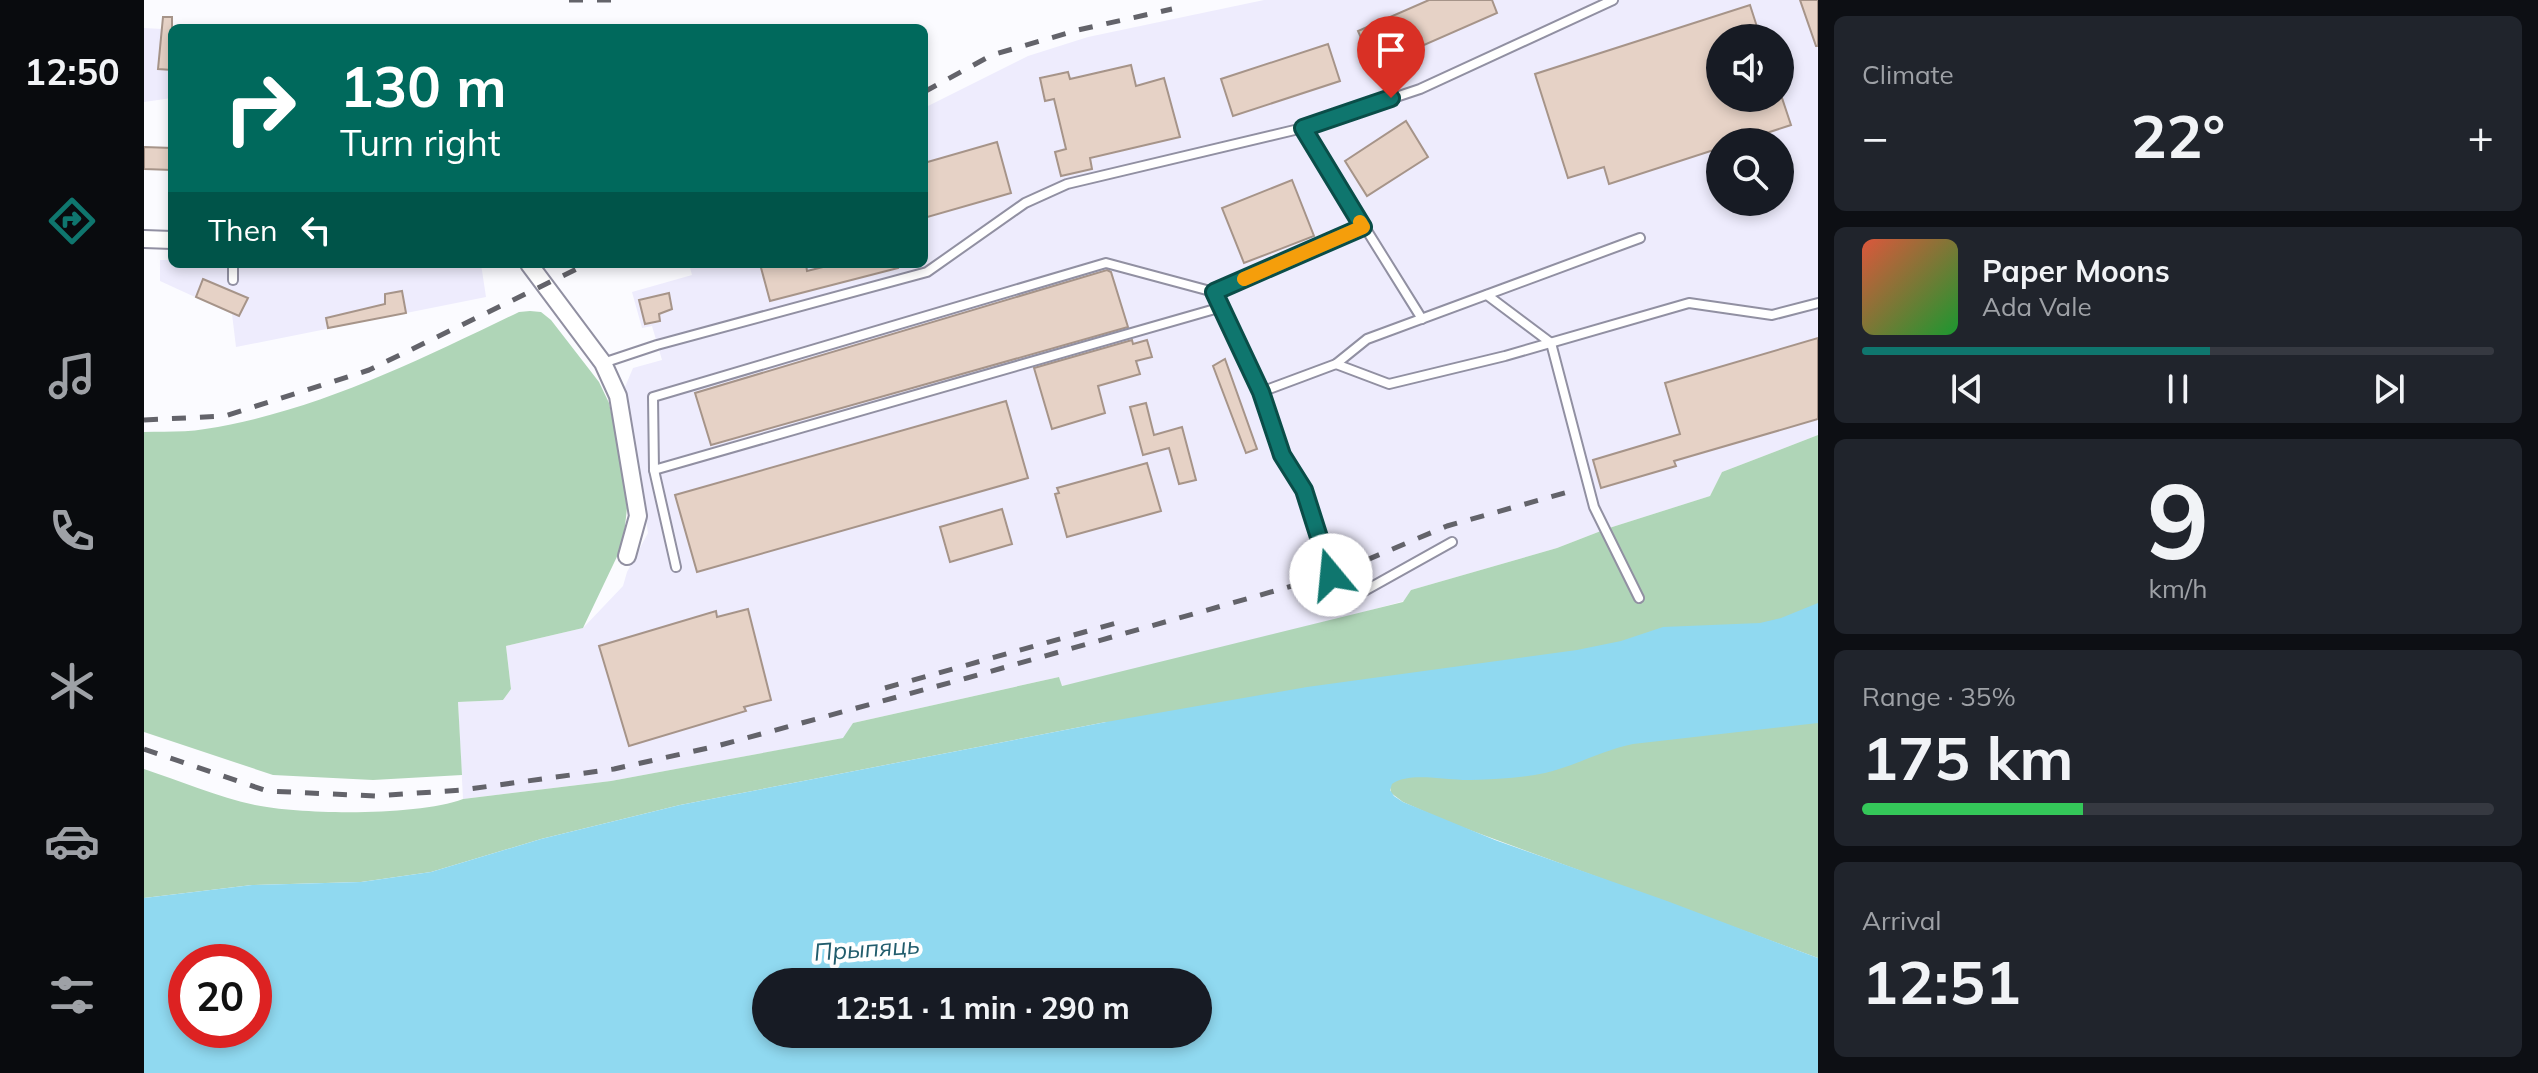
<!DOCTYPE html>
<meta charset="utf-8">
<style>
:root{--surface:#171b24;--page:#20242c;--text:#f1f3f6;--muted:#9ea1a6;--line:#363941;--accent:#0f766e}
body{margin:0;font-family:Mulish,sans-serif;background:var(--page);color:var(--text);height:100vh;display:flex;flex-direction:column;font-size:30px;white-space:nowrap}
*{box-sizing:border-box;margin:0}
p{font-size:26px;color:var(--muted)}
.icon{flex:none;width:44px;height:44px;fill:none;stroke:currentColor;stroke-width:2;stroke-linecap:round;stroke-linejoin:round}
.map{position:relative;flex:1;overflow:hidden}
.drawer{display:flex;flex-direction:column;gap:16px;padding:16px;background:#0d0f14;width:720px}
.drawer>*{flex:none}
.hud{position:absolute;left:24px;top:24px;width:760px;height:244px;border-radius:12px;box-shadow:0 4px 12px #0003;background:#00695c;color:#fff;overflow:hidden}
.tools{position:absolute;left:1562px;top:24px;display:grid;gap:16px}
.tools a{display:grid;place-items:center;width:88px;height:88px;border-radius:50%;background:var(--surface);box-shadow:0 4px 12px #0003;font-size:40px}
.speed{position:absolute;left:24px;top:944px;display:flex;gap:16px;font-size:40px;font-weight:700;text-align:center}
.speed>*{display:grid;place-content:center;width:104px;height:104px;border-radius:50%;background:var(--surface);box-shadow:0 4px 12px #0003;line-height:1}
.speed .limit{border:12px solid #d22;background:#fff;color:#111}
.pin{position:absolute;display:grid;place-items:center;width:68px;height:68px;color:#fff;margin:-82px -34px;border-radius:50% 50% 50% 0;rotate:-45deg;box-shadow:0 0 8px #0007}
.pin .icon{rotate:45deg}
.me{position:absolute;width:88px;margin:-44px;rotate:343deg;stroke-linejoin:round;filter:drop-shadow(0 0 6px #0008)}
.turn{display:flex;align-items:center;gap:28px;height:168px;padding:0 40px;font-size:36px}
.turn .icon{width:104px;height:104px;stroke-width:2.5}
.turn b{display:block;font-size:56px;line-height:68px}
.then{display:flex;align-items:center;height:76px;padding:0 40px;background:#0003;gap:16px;font-size:30px}
.big{font-size:60px;font-weight:700;line-height:1.1}
.drawer .card{flex:1;display:flex;flex-direction:column;justify-content:center;gap:12px;min-width:0;padding:0 28px;border-radius:12px;background:var(--page)}
.drawer .dial{align-items:center;gap:0}
.dial b{font-size:104px;line-height:1}
.song{display:flex;align-items:center;gap:24px}
.cover{width:96px;height:96px;border-radius:12px;background:linear-gradient(135deg,hsl(10 70% 55%),hsl(130 70% 35%))}
.played{height:8px;border-radius:4px;background:linear-gradient(90deg,var(--accent) 55%,var(--line) 55%)}
.keys{display:flex;justify-content:space-around;direction:ltr}
.heat{display:flex;justify-content:space-between;align-items:center;font-size:44px;direction:ltr}
.charge{height:12px;border-radius:6px;background:linear-gradient(90deg,#34c759 35%,var(--line) 0)}
.trip{position:absolute;left:608px;top:968px;width:460px;height:80px;border-radius:40px;background:var(--surface);box-shadow:0 4px 12px #0003;font-weight:700;line-height:80px;text-align:center}
main{display:flex;flex:1;min-height:0}
.dock{display:flex;flex-direction:column;width:144px;justify-content:space-around;align-items:center;background:#090b0e;color:var(--muted)}
.dock .icon{width:56px;height:56px}
.dock .on{color:var(--accent)}
.dock b{font-size:36px;color:var(--text)}
.map>svg:first-child{display:block}
</style>
<main>
<nav class="dock">
<b>12:50</b>
<svg class="icon on" aria-label="directions" viewBox="0 0 24 24"><path d="M12 3l9 9-9 9-9-9zM9 14v-3h6M13 9l2 2-2 2"/></svg>
<svg class="icon" aria-label="music" viewBox="0 0 24 24"><path d="M9 18V5l10-2v13"/><circle cx="6" cy="18" r="3"/><circle cx="16" cy="16" r="3"/></svg>
<svg class="icon" aria-label="phone" viewBox="0 0 24 24"><path d="M5 4h4l2 5-3 2q2 4 5 5l2-3 5 2v4C11 20 4 13 5 4z"/></svg>
<svg class="icon" aria-label="climate" viewBox="0 0 24 24"><path d="M12 3v18M4 7l16 10M4 17L20 7"/></svg>
<svg class="icon" aria-label="car" viewBox="0 0 24 24"><path d="M5 17H2v-5l4-1 3-4h7l3 4 3 1v5h-3M9 17h6M6 11h13"/><circle cx="7" cy="17" r="2"/><circle cx="17" cy="17" r="2"/></svg>
<svg class="icon" aria-label="filters" viewBox="0 0 24 24"><path d="M4 7h16M4 17h16"/><circle cx="9" cy="7" r="2"/><circle cx="15" cy="17" r="2"/></svg>
</nav>
<div class="map">
<svg width="1674" height="1073" viewBox="0 0 1674 1073">
<rect width="100%" height="100%" fill="#fbfbff"/>
<g fill="#eeecfd" fill-rule="evenodd">
<path d="M1120,0H1674V435L1578,472L1566,496L1462,529L1413,548L1267,590L1260,601L1029,664L917,686L915,677L709,723L700,738L467,781L319,799L314,702L359,700L367,689L362,646L439,628L479,586L483,572L504,533L481,387L489,368L518,360L508,326L498,328L488,292L548,275L545,264H780V108L884,56L944,37ZM1576,38H1636V98H1576ZM1576,142H1636V202H1576Z"/>
<path d="M18,26L41,28H28V98L0,102V28L18,29Z"/>
<path d="M16,260H28V264H337L342,297L92,347L88,314L16,281Z"/>
</g>
<g fill="#afd5b7">
<path d="M386,311L397,312L407,320L455,382L465,403L474,445L483,508L479,544L439,628L362,646L367,689L359,700L314,702L318,775L229,780L129,775L0,732V432C20,431 41,433 61,429C172,412 275,360 375,312Z"/>
<path d="M1674,435V958L1304,822L1259,802L1247,793L1246,787L962,722L536,805L397,839L287,872L217,882L108,885L0,898V769C36,781 74,797 111,805C159,815 274,816 319,799L467,781L699,738L709,723L915,677L918,686L1259,602L1267,590L1413,548L1462,529L1566,496L1578,472Z"/>
</g>
<path fill="#90d9f0" fill-rule="evenodd" d="M1674,603V723L1489,744C1459,750 1431,766 1401,773C1377,778 1352,779 1327,780C1306,781 1265,771 1248,784L1246,790L1250,796L1259,802L1351,840L1523,901L1674,958V1073H0V898L108,885L217,882L287,872L397,839L536,805L962,722L1163,687L1433,650L1477,641L1519,627L1616,623L1637,618ZM42,962H110V1030H42ZM622,982H1054V1034H622Z"/>
<g fill="#e6d2c6" stroke="#a69489" stroke-width="2">
<path d="M1285,0H1348L1353,13L1230,67L1214,31Z"/>
<path d="M1656,0H1674V46H1672Z"/>
<path d="M1606,5L1615,33L1600,38H1576V98H1638L1647,125L1595,142H1576V148L1465,184L1460,167L1424,178L1391,74Z"/>
<path d="M19,17H28V70L14,69Z"/>
<path d="M1184,44L1196,81L1089,116L1077,79Z"/>
<path d="M987,65L992,86L1020,78L1036,137L946,158L948,169L917,176L911,152L922,149L910,99L901,101L896,78L924,72L926,79Z"/>
<path d="M1262,121L1284,157L1223,196L1201,161Z"/>
<path d="M853,142L867,193L780,218V163Z"/>
<path d="M0,147L28,148V170L0,169Z"/>
<path d="M1148,180L1170,236L1100,263L1078,208Z"/>
<path d="M616,264H662L663,271L691,264H753L754,268L626,301Z"/>
<path d="M963,270L967,272L984,327L567,445L551,393Z"/>
<path d="M59,279L104,298L95,316L52,297Z"/>
<path d="M258,291L262,313L184,328L182,318L241,304V294Z"/>
<path d="M525,293L528,309L515,314L516,321L501,324L495,300Z"/>
<path d="M1674,338V419L1530,461L1532,466L1457,488L1449,460L1536,434L1521,383Z"/>
<path d="M988,340L989,344L1003,340L1008,357L992,361L996,374L954,386L961,413L908,429L890,368Z"/>
<path d="M1081,359L1113,449L1102,453L1069,366Z"/>
<path d="M862,401L884,478L553,572L531,495Z"/>
<path d="M1002,403L1010,435L1038,427L1052,480L1035,484L1025,448L999,455L986,407Z"/>
<path d="M1003,463L1017,511L923,537L911,494L915,493L913,488Z"/>
<path d="M858,509L868,544L806,562L796,527Z"/>
<path d="M604,609L627,700L600,707L602,711L485,746L455,646L572,611L573,617Z"/>
</g>
<g fill="none" stroke-linecap="round" stroke-linejoin="round">
<g stroke="#9190a2" stroke-width="12">
<g id="lane">
<path d="M1159,128L1278,319"/>
<path d="M89,264V280"/>
<path d="M1070,292L1117,392L1192,364L1245,384L1361,356L1545,303L1628,315L1674,303"/>
<path d="M1343,295L1407,343L1450,507L1495,598"/>
<path d="M459,363L513,345L783,272L881,203L923,184L1159,128L1276,89L1469,0"/>
<path d="M1192,364L1223,339L1496,238"/>
<path d="M1117,392L1138,455L1160,490L1197,604L1308,542"/>
<path d="M510,470L1078,307"/>
<path d="M532,567L510,470L509,397L962,263L1070,292L1219,227"/>
</g>
</g>
<g stroke="#9190a2" stroke-width="20">
<g id="street">
<path d="M0,239L28,240"/>
<path d="M385,264L459,363L474,396L494,516L483,556"/>
</g>
</g>
<use href="#lane" stroke="#fff" stroke-width="8"/>
<use href="#street" stroke="#fff" stroke-width="16"/>
<g stroke="#63636a" stroke-width="5" stroke-dasharray="14 14" stroke-linecap="butt">
<path d="M425,0H474"/>
<path d="M780,92L848,55L934,30L1028,9"/>
<path d="M0,420L81,416L225,370L443,264"/>
<path d="M741,688L976,622"/>
<path d="M0,749L123,791L231,796L318,790L470,769L573,746L823,678L1187,575L1303,526L1424,492"/>
</g>
</g>
<g fill="none" stroke-linecap="round" stroke-linejoin="round">
<g stroke="#0a4d48" stroke-width="20">
<path id="route" d="M1187,575L1160,490L1138,455L1117,392L1070,292L1219,227L1159,128L1247,98"/>
</g>
<use href="#route" stroke="#0f766e" stroke-width="14"/>
<path stroke="#f59e0b" stroke-width="14" d="M1100,279L1219,227L1216,222"/>
</g>
<g text-anchor="middle" stroke-width="8" stroke-linejoin="round" paint-order="stroke">
<g font-size="24" font-style="italic" fill="#225d6d" stroke="#fff">
<text transform="translate(723 949) rotate(-4)" y="8">Прыпяць</text>
</g>
</g>
</svg>
<div class="tools">
<a><svg class="icon" aria-label="sound" viewBox="0 0 24 24"><path d="M4 9h4l5-4v14l-5-4H4zM17 9q2 3 0 6"/></svg></a>
<a><svg class="icon" aria-label="search" viewBox="0 0 24 24"><circle cx="10" cy="10" r="6"/><path d="M15 15l6 6"/></svg></a>
</div>
<div class="speed"><div class="limit">20</div></div>
<div class="pin" style="left:1247px;top:98px;background:#d93025"><svg class="icon" aria-label="arrive" viewBox="0 0 24 24"><path d="M6 21V4h12l-3 4 3 4H6"/></svg></div>
<svg class="me" style="left:1187px;top:575px" viewBox="-20 -20 40 40"><circle r="19" fill="#fff"/><path d="M0-13L10 11 0 6-10 11z" fill="#0f766e"/></svg>
<div class="trip">12:51 · 1 min · 290 m</div>
<div class="hud">
<div class="turn"><svg class="icon" aria-label="right" viewBox="0 0 24 24"><path d="M7 20v-9h11M14 6l5 5-5 5"/></svg><div><b>130 m</b>Turn right</div></div>
<div class="then">Then<svg class="icon" aria-label="left" viewBox="0 0 24 24"><path d="M17 20v-9H6M10 6l-5 5 5 5"/></svg></div>
</div>
</div>
<section class="drawer">
<div class="card"><p>Climate</p>
<div class="heat"><a>−</a><b class="big">22°</b><a>+</a></div>
</div>
<div class="card">
<div class="song"><i class="cover"></i><div><b>Paper Moons</b><p>Ada Vale</p></div></div>
<div class="played"></div>
<div class="keys"><svg class="icon" aria-label="previous" viewBox="0 0 24 24"><path d="M18 5L8 12l10 7zM5 5v14"/></svg><svg class="icon" aria-label="pause" viewBox="0 0 24 24"><path d="M8 5v14M16 5v14"/></svg><svg class="icon" aria-label="next" viewBox="0 0 24 24"><path d="M6 5l10 7-10 7zM19 5v14"/></svg></div>
</div>
<div class="card dial"><b>9</b><p>km/h</p></div>
<div class="card"><p>Range · 35%</p><b class="big">175 km</b><div class="charge"></div></div>
<div class="card"><p>Arrival</p><b class="big">12:51</b></div>
</section>
</main>
